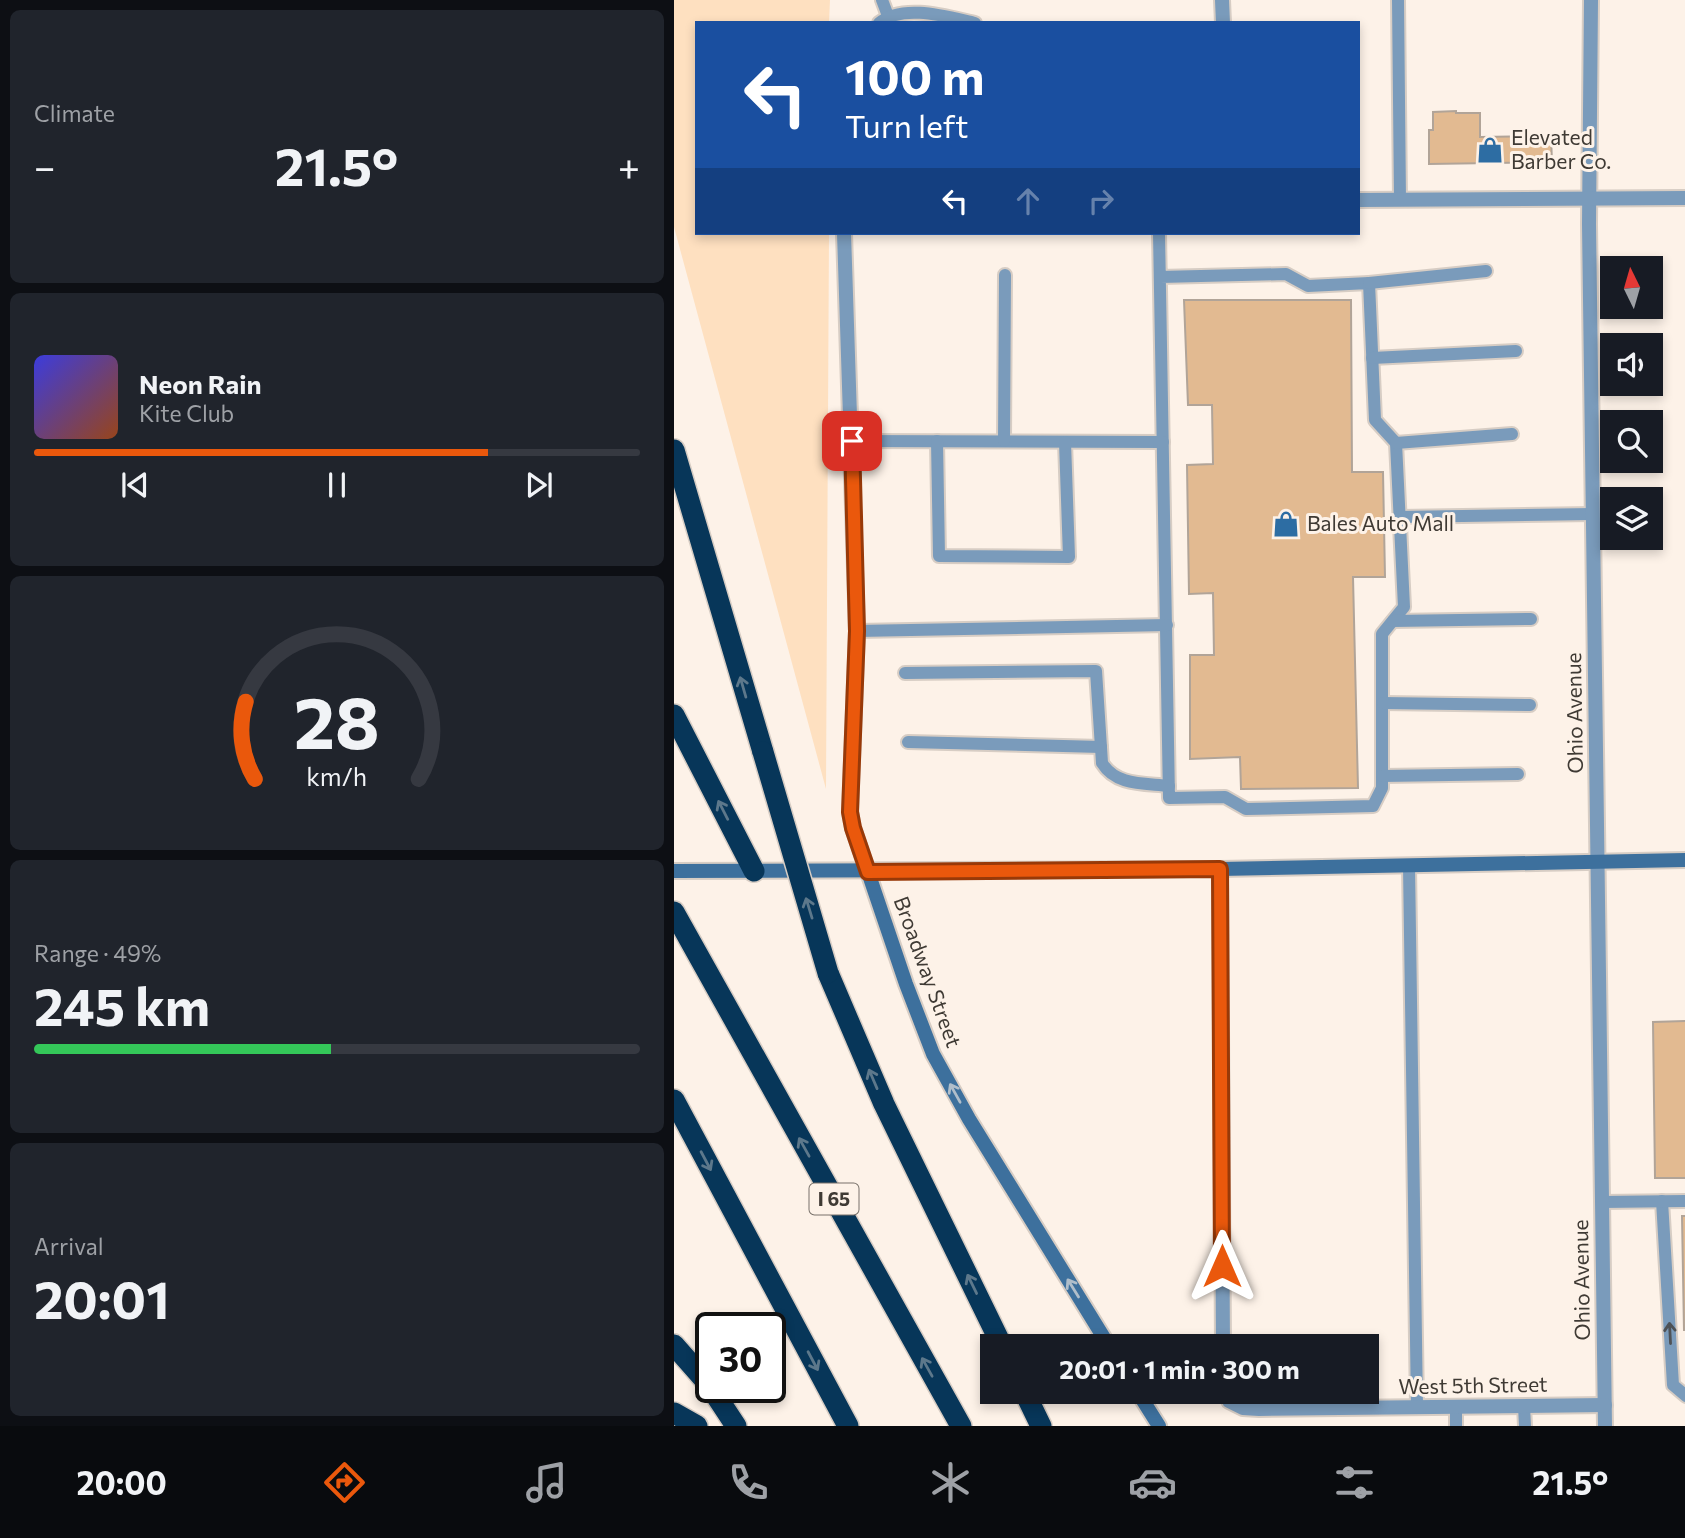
<!DOCTYPE html>
<meta charset="utf-8">
<style>
:root{--surface:#171b24;--page:#20242c;--text:#f1f3f6;--muted:#9ea1a6;--line:#363941;--accent:#ea580c}
body{margin:0;font-family:Commissioner,sans-serif;background:var(--page);color:var(--text);height:100vh;display:flex;flex-direction:column;font-size:26px;white-space:nowrap}
*{box-sizing:border-box;margin:0}
p{font-size:23px;color:var(--muted)}
.icon{flex:none;width:38px;height:38px;fill:none;stroke:currentColor;stroke-width:2;stroke-linecap:round;stroke-linejoin:round}
.map{position:relative;flex:1;overflow:hidden}
.side{display:flex;flex-direction:column;gap:10px;padding:10px;background:#0d0f14;width:674px}
.side>*{flex:none}
.hud{position:absolute;left:21px;top:21px;width:665px;height:214px;border-radius:0px;box-shadow:0 4px 10px #0003;background:#1a4fa0;color:#fff;overflow:hidden}
.needle{width:46px;rotate:355deg}
.tools{position:absolute;left:926px;top:256px;display:grid;gap:14px}
.tools a{display:grid;place-items:center;width:63px;height:63px;border-radius:0px;background:var(--surface);box-shadow:0 4px 10px #0003;font-size:35px}
.speed{position:absolute;left:21px;top:1312px;display:flex;gap:14px;font-size:35px;font-weight:700;text-align:center}
.speed>*{display:grid;place-content:center;width:91px;height:91px;border-radius:50%;background:var(--surface);box-shadow:0 4px 10px #0003;line-height:1}
.speed .limit{border:4px solid #111;border-radius:10px;background:#fff;color:#111}
.pin{position:absolute;display:grid;place-items:center;width:60px;height:60px;color:#fff;margin:-30px;border-radius:14px;box-shadow:0 4px 10px #0006}
.me{position:absolute;width:77px;margin:-38px;rotate:0deg;stroke-linejoin:round;filter:drop-shadow(0 0 5px #0008)}
.turn{display:flex;align-items:center;gap:24px;height:147px;padding:0 35px;font-size:32px}
.turn .icon{width:91px;height:91px;stroke-width:2.5}
.turn b{display:block;font-size:49px;line-height:60px}
.lanes{display:flex;align-items:center;height:66px;padding:0 35px;background:#0003;justify-content:center;gap:35px;direction:ltr}
.lanes .off{opacity:.35}
.big{font-size:52px;font-weight:700;line-height:1.1}
.side .tile{flex:1;display:flex;flex-direction:column;justify-content:center;gap:10px;min-width:0;padding:0 24px;border-radius:10px;background:var(--page)}
.side .dial{align-items:center;gap:0}
.dial svg{height:182px;overflow:visible;fill:none;stroke:var(--line);stroke-width:7;stroke-linecap:round;text-anchor:middle}
.dial text{fill:var(--text);stroke:none}
.song{display:flex;align-items:center;gap:21px}
.cover{width:84px;height:84px;border-radius:10px;background:linear-gradient(135deg,hsl(240 70% 55%),hsl(20 70% 35%))}
.played{height:7px;border-radius:4px;background:linear-gradient(90deg,var(--accent) 75%,var(--line) 75%)}
.keys{display:flex;justify-content:space-around;direction:ltr}
.heat{display:flex;justify-content:space-between;align-items:center;font-size:38px;direction:ltr}
.charge{height:10px;border-radius:5px;background:linear-gradient(90deg,#34c759 49%,var(--line) 0)}
.trip{position:absolute;left:306px;top:1334px;width:399px;height:70px;border-radius:0px;background:var(--surface);box-shadow:0 4px 10px #0003;font-weight:700;line-height:70px;text-align:center}
.tab-bar{display:flex;height:112px;justify-content:space-around;align-items:center;background:#090b0e;color:var(--muted)}
.tab-bar .icon{width:49px;height:49px}
.tab-bar .current{color:var(--accent)}
.tab-bar b{font-size:32px;color:var(--text)}
main{display:flex;flex:1;min-height:0}
.map>svg:first-child{display:block}
</style>
<main>
<section class="side">
<div class="tile"><p>Climate</p>
<div class="heat"><a>−</a><b class="big">21.5°</b><a>+</a></div>
</div>
<div class="tile">
<div class="song"><i class="cover"></i><div><b>Neon Rain</b><p>Kite Club</p></div></div>
<div class="played"></div>
<div class="keys"><svg class="icon" aria-label="previous" viewBox="0 0 24 24"><path d="M18 5L8 12l10 7zM5 5v14"/></svg><svg class="icon" aria-label="pause" viewBox="0 0 24 24"><path d="M8 5v14M16 5v14"/></svg><svg class="icon" aria-label="next" viewBox="0 0 24 24"><path d="M6 5l10 7-10 7zM19 5v14"/></svg></div>
</div>
<div class="tile dial"><svg viewBox="0 0 100 80">
<path d="M14 69A42 42 0 1 1 86 69"/>
<path d="M14 69A42 42 0 0 1 10 35" stroke="#ea580c"/>
<text x="50" y="56" font-size="32" font-weight="700">28</text>
<text x="50" y="72" font-size="11">km/h</text>
</svg></div>
<div class="tile"><p>Range · 49%</p><b class="big">245 km</b><div class="charge"></div></div>
<div class="tile"><p>Arrival</p><b class="big">20:01</b></div>
</section>
<div class="map">
<svg width="1012" height="1426" viewBox="0 0 1012 1426">
<rect width="100%" height="100%" fill="#fdf2e8"/>
<path fill="#fee0c0" d="M0,0H156L155,23H23V233H155L152,789L0,227Z"/>
<g fill="#e2ba91" stroke="#b1a498" stroke-width="2">
<path d="M782,111V113H806V137L877,136L878,162L755,164V130H759V112Z"/>
<path d="M510,300H677L678,472H709L711,577H679L684,788L567,789L566,757L516,759V655H540L539,593L515,594L513,465L539,464L538,405H514Z"/>
<path d="M1012,1021V1178H981L979,1022Z"/>
<path d="M1008,1216H1012V1330H1010Z"/>
</g>
<g fill="none" stroke-linecap="round" stroke-linejoin="round">
<g stroke="#d7cdc4" stroke-width="16">
<g id="lane">
<path d="M208,0L214,16"/>
<path d="M724,0L726,200"/>
<path d="M205,23C229,3 274,17 301,23"/>
<path d="M485,233L495,798L551,797L572,809L699,806L708,788V634L730,607L722,443L701,420L695,283L634,286L612,274L486,277"/>
<path d="M695,283L812,271"/>
<path d="M698,358L842,351"/>
<path d="M178,441L489,442"/>
<path d="M263,441L265,556L395,557L391,442"/>
<path d="M330,441L331,275"/>
<path d="M722,443L838,434"/>
<path d="M725,517L919,514"/>
<path d="M719,621L857,619"/>
<path d="M183,631L493,625"/>
<path d="M231,673L422,671L428,763C442,786 470,783 495,786"/>
<path d="M709,703L856,705"/>
<path d="M234,742L427,747"/>
<path d="M708,776L844,774"/>
<path d="M735,866L743,1407"/>
<path d="M988,1201L999,1385L1012,1396"/>
<path d="M928,1202L1012,1201"/>
<path d="M850,1406L851,1426"/>
<path d="M782,1407V1426"/>
</g>
</g>
<g stroke="#d7cdc4" stroke-width="18">
<g id="street">
<path d="M548,0L549,23"/>
<path d="M917,0L915,224L931,1426"/>
<path d="M684,200L1012,198"/>
<path d="M170,233L183,631L176,812L179,828L194,872"/>
<path d="M546,869L549,1346"/>
<path d="M552,1391L555,1401L569,1408L585,1409L931,1405"/>
</g>
</g>
<g stroke="#d7cdc4" stroke-width="18">
<g id="secondary">
<path d="M0,871L546,869L1012,860"/>
<path d="M194,872L232,984L259,1054L295,1119L435,1346"/>
<path d="M463,1391L485,1426"/>
</g>
</g>
<g stroke="#d7cdc4" stroke-width="24">
<g id="highway">
<path d="M0,450L89,752"/>
<path d="M0,715L80,871"/>
<path d="M0,912L287,1426"/>
<path d="M154,973L210,1104L328,1346"/>
<path d="M0,1100L174,1426"/>
<path d="M0,1345L37,1387"/>
<path d="M37,1388L62,1426"/>
<path d="M350,1391L367,1426"/>
<path d="M0,1413L23,1426"/>
</g>
</g>
<use href="#lane" stroke="#7a9bbb" stroke-width="12"/>
<use href="#street" stroke="#7a9bbb" stroke-width="14"/>
<use href="#secondary" stroke="#3d709d" stroke-width="14"/>
<use href="#highway" stroke="#073659" stroke-width="21"/>
<g stroke="#d7cdc4" stroke-width="24" stroke-linecap="butt">
<path id="highway-bridge" d="M89,752L154,973"/>
</g>
<use href="#highway-bridge" stroke="#073659" stroke-width="21"/>
</g>
<defs><path id="oneway-shaft" d="M-6 0H5M1.5-3L5.5 0L1.5 3" fill="none" stroke-width="1.6" stroke-linecap="round" stroke-linejoin="round" transform="scale(1.75)"/></defs>
<g stroke="#5d788b">
<use href="#oneway-shaft" transform="translate(69 687) rotate(-106)"/>
<use href="#oneway-shaft" transform="translate(49 810) rotate(-117)"/>
<use href="#oneway-shaft" transform="translate(135 908) rotate(-107)"/>
<use href="#oneway-shaft" transform="translate(199 1079) rotate(-113)"/>
<use href="#oneway-shaft" transform="translate(130 1147) rotate(-119)"/>
<use href="#oneway-shaft" transform="translate(32 1161) rotate(62)"/>
<use href="#oneway-shaft" transform="translate(298 1284) rotate(-116)"/>
<use href="#oneway-shaft" transform="translate(139 1361) rotate(62)"/>
<use href="#oneway-shaft" transform="translate(253 1367) rotate(-119)"/>
</g>
<g stroke="#b0beca">
<use href="#oneway-shaft" transform="translate(281 1093) rotate(-119)"/>
<use href="#oneway-shaft" transform="translate(399 1288) rotate(-122)"/>
</g>
<use stroke="#4e5256" href="#oneway-shaft" transform="translate(996 1333) rotate(-93)"/>
<g fill="none" stroke-linecap="round" stroke-linejoin="round">
<g stroke="#983908" stroke-width="18">
<path id="route" d="M178,441L183,631L176,812L179,828L194,872L546,869L548,1266"/>
</g>
<use href="#route" stroke="#ea580c" stroke-width="12"/>
</g>
<defs>
<g id="shop-bare" transform="scale(2.1)"><path d="M-5-2.5h2.3a2.7 3.5 0 0 1 5.4 0H5L5.5 6h-11ZM-1.5-2.5h3a1.5 2.3 0 0 0-3 0Z" fill="#2d6da3" stroke="#fdf2e8" stroke-width="2.5" paint-order="stroke"/></g>
</defs>
<g fill-rule="evenodd">
<use href="#shop-bare" x="816" y="150"/>
<use href="#shop-bare" x="612" y="524"/>
</g>
<g text-anchor="middle" stroke-width="6" stroke-linejoin="round" paint-order="stroke">
<rect fill="#fdf2e8" stroke="#78716a" stroke-width="2" x="135.5" y="1183.5" width="49" height="31" rx="5"/>
<g font-size="19" font-weight="bold" fill="#3f3a34">
<text x="160" y="1206">I 65</text>
</g>
<g font-size="21" fill="#3f3a34" stroke="#fdf2e8" text-anchor="start">
<text x="837" y="145">Elevated<tspan x="837" dy="24">Barber Co.</tspan></text>
<text x="633" y="531">Bales Auto Mall</text>
</g>
<g font-size="21" fill="#3f3a34" stroke="#fdf2e8">
<text transform="translate(901 713) rotate(-91)" y="7">Ohio Avenue</text>
<text transform="translate(253 972) rotate(70)" y="7">Broadway Street</text>
<text transform="translate(908 1280) rotate(-91)" y="7">Ohio Avenue</text>
<text transform="translate(799 1386) rotate(-1)" y="7">West 5th Street</text>
</g>
</g>
</svg>
<div class="tools">
<a><svg class="needle" viewBox="-14 -14 28 28"><path d="M0-13l5 13h-10z" fill="#e53935"/><path d="M0 13l5-13h-10z" fill="#9ea1a6"/></svg></a>
<a><svg class="icon" aria-label="sound" viewBox="0 0 24 24"><path d="M4 9h4l5-4v14l-5-4H4zM17 9q2 3 0 6"/></svg></a>
<a><svg class="icon" aria-label="search" viewBox="0 0 24 24"><circle cx="10" cy="10" r="6"/><path d="M15 15l6 6"/></svg></a>
<a><svg class="icon" aria-label="layers" viewBox="0 0 24 24"><path d="M12 4l9 5-9 5-9-5zM3 14l9 5 9-5"/></svg></a>
</div>
<div class="speed"><div class="limit">30</div></div>
<div class="pin" style="left:178px;top:441px;background:#d93025"><svg class="icon" aria-label="arrive" viewBox="0 0 24 24"><path d="M6 21V4h12l-3 4 3 4H6"/></svg></div>
<svg class="me" style="left:548px;top:1266px" viewBox="-20 -20 40 40"><path d="M0-17L14 15 0 8-14 15z" fill="#ea580c" stroke="#fff" stroke-width="4"/></svg>
<div class="trip">20:01 · 1 min · 300 m</div>
<div class="hud">
<div class="turn"><svg class="icon" aria-label="left" viewBox="0 0 24 24"><path d="M17 20v-9H6M10 6l-5 5 5 5"/></svg><div><b>100 m</b>Turn left</div></div>
<div class="lanes"><svg class="icon" aria-label="left" viewBox="0 0 24 24"><path d="M17 20v-9H6M10 6l-5 5 5 5"/></svg><svg class="icon off" aria-label="ahead" viewBox="0 0 24 24"><path d="M12 20V5M6 11l6-6 6 6"/></svg><svg class="icon off" aria-label="right" viewBox="0 0 24 24"><path d="M7 20v-9h11M14 6l5 5-5 5"/></svg></div>
</div>
</div>
</main>
<nav class="tab-bar">
<b>20:00</b>
<svg class="icon current" aria-label="directions" viewBox="0 0 24 24"><path d="M12 3l9 9-9 9-9-9zM9 14v-3h6M13 9l2 2-2 2"/></svg>
<svg class="icon" aria-label="music" viewBox="0 0 24 24"><path d="M9 18V5l10-2v13"/><circle cx="6" cy="18" r="3"/><circle cx="16" cy="16" r="3"/></svg>
<svg class="icon" aria-label="phone" viewBox="0 0 24 24"><path d="M5 4h4l2 5-3 2q2 4 5 5l2-3 5 2v4C11 20 4 13 5 4z"/></svg>
<svg class="icon" aria-label="climate" viewBox="0 0 24 24"><path d="M12 3v18M4 7l16 10M4 17L20 7"/></svg>
<svg class="icon" aria-label="car" viewBox="0 0 24 24"><path d="M5 17H2v-5l4-1 3-4h7l3 4 3 1v5h-3M9 17h6M6 11h13"/><circle cx="7" cy="17" r="2"/><circle cx="17" cy="17" r="2"/></svg>
<svg class="icon" aria-label="filters" viewBox="0 0 24 24"><path d="M4 7h16M4 17h16"/><circle cx="9" cy="7" r="2"/><circle cx="15" cy="17" r="2"/></svg>
<b>21.5°</b>
</nav>
